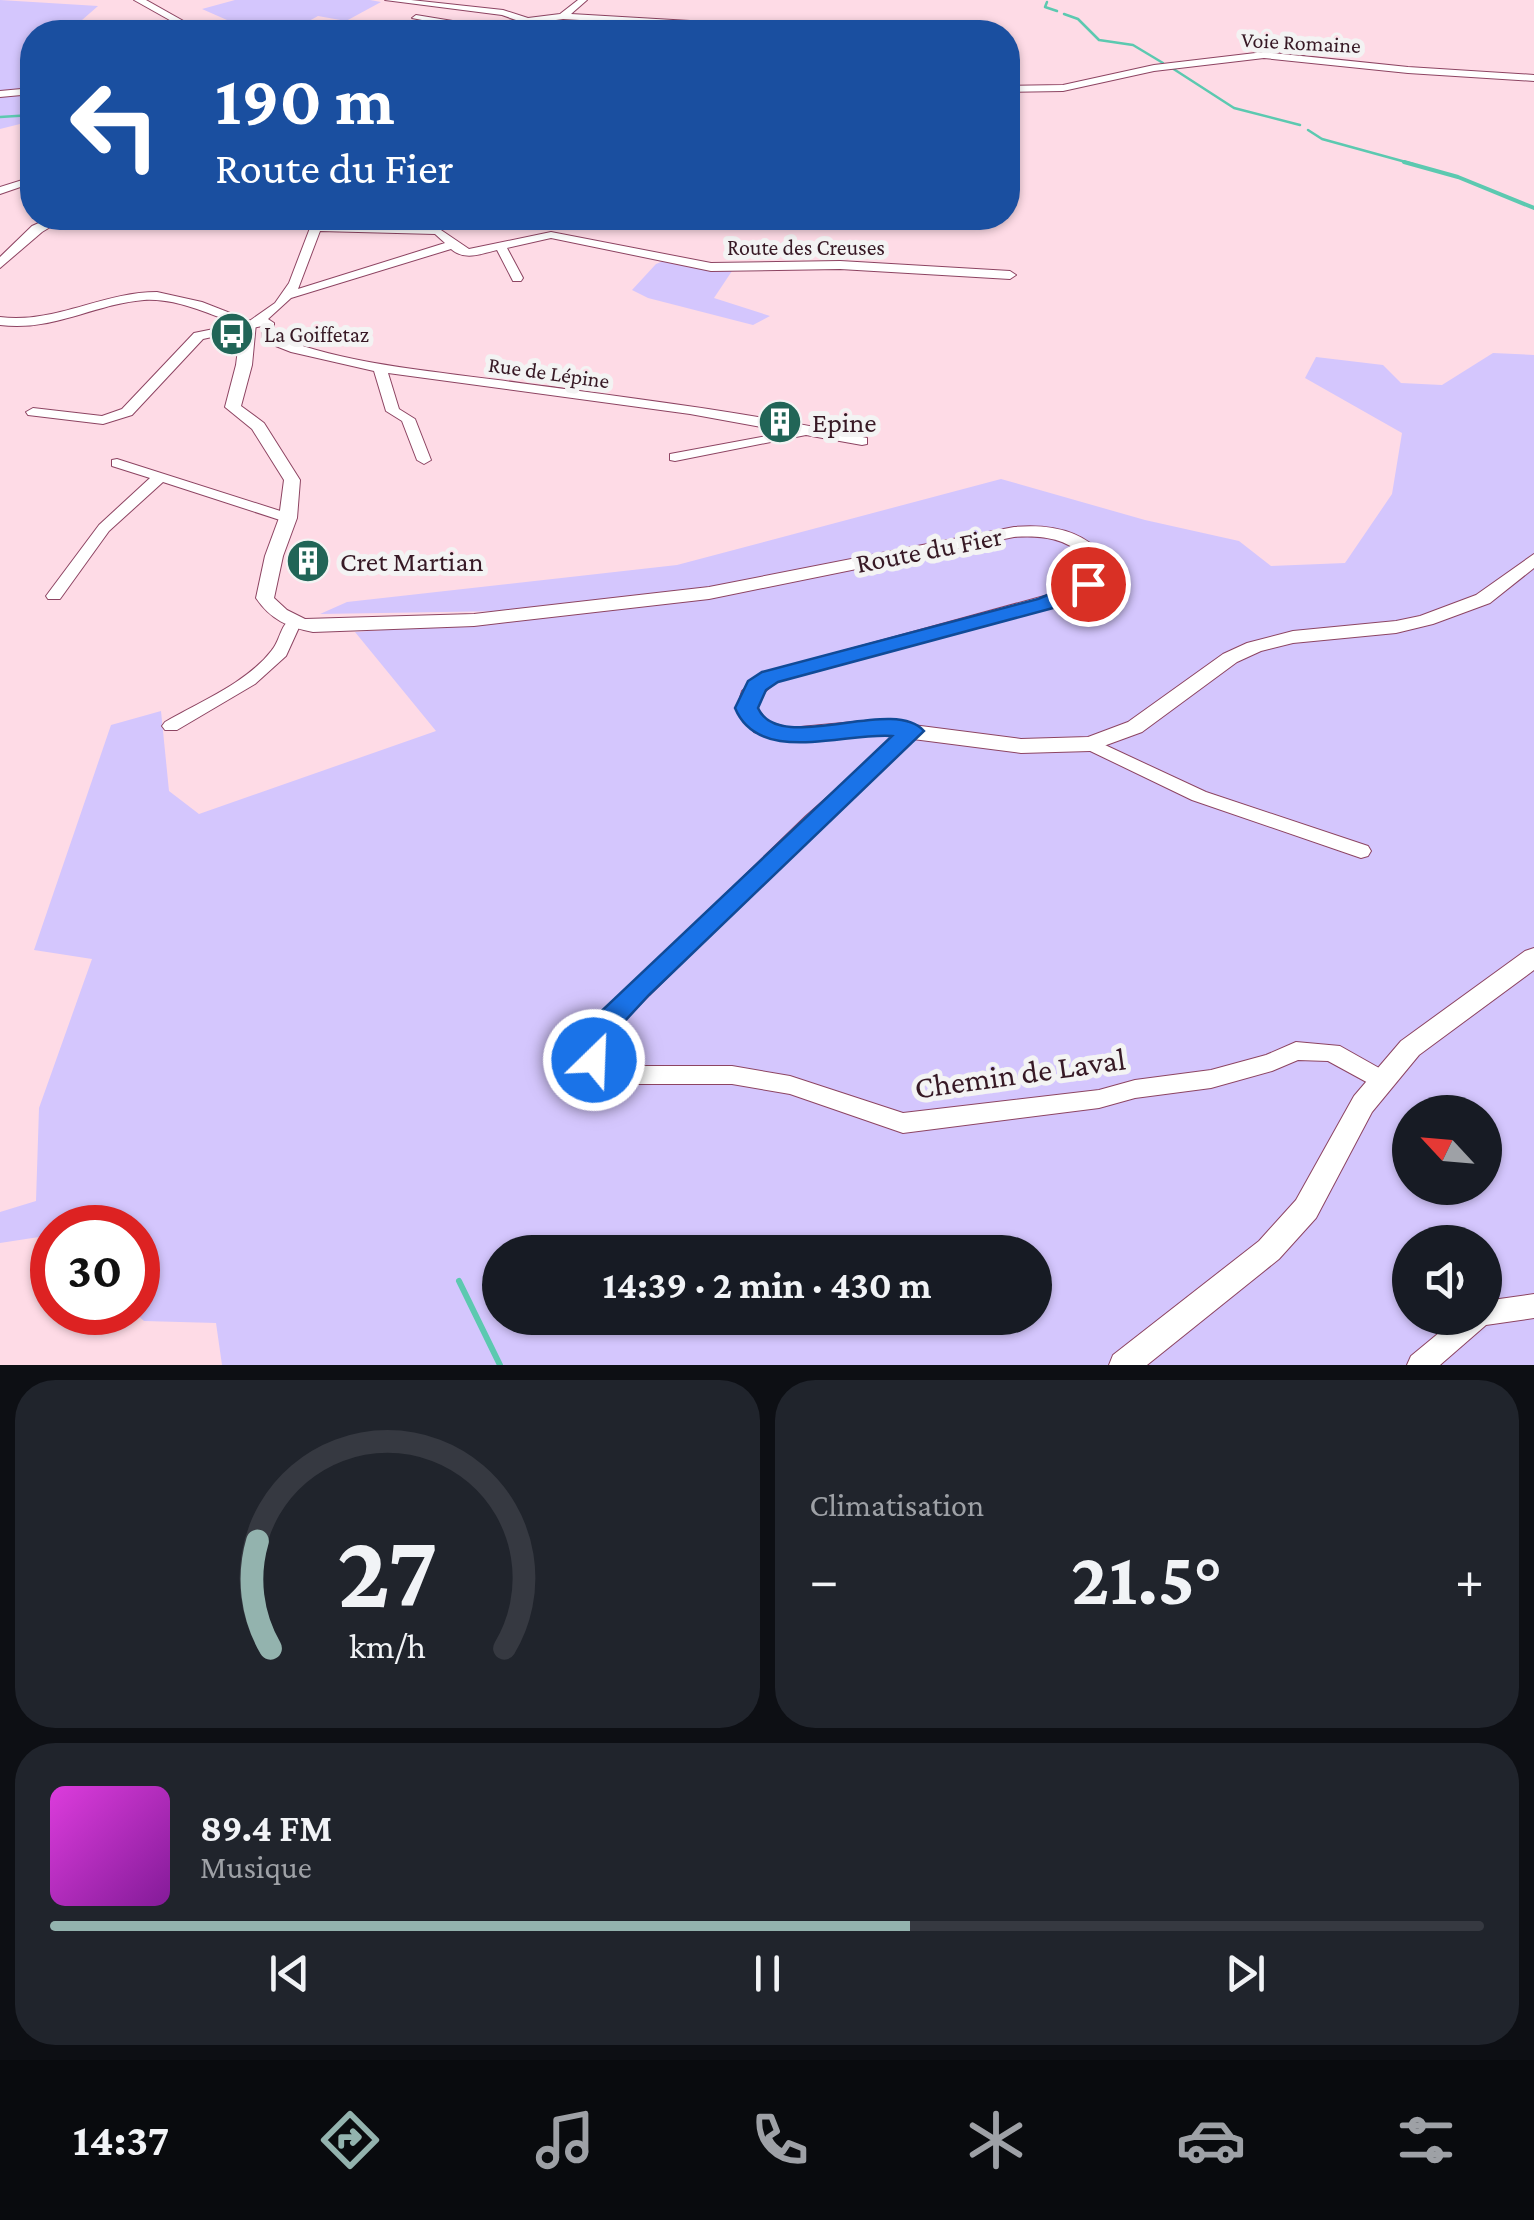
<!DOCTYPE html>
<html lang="fr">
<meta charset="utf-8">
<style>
:root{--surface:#171b24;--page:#20242c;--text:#f1f3f6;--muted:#9ea1a6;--line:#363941;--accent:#93b3ae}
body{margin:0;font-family:"Crimson Pro",serif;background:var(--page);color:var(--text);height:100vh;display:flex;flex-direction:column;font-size:38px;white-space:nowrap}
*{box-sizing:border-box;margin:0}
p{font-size:32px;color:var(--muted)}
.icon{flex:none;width:55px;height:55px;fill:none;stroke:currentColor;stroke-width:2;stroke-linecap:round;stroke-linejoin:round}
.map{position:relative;height:1365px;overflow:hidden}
.side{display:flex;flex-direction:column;gap:15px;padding:15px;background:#0d0f14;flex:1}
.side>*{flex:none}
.top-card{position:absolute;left:20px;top:20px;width:1000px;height:210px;border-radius:40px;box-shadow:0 2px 8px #0004;background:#1a4fa0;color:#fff;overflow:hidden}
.needle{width:65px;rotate:296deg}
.buttons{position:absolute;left:1392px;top:1095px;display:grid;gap:20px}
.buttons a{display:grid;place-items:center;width:110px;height:110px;border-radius:50%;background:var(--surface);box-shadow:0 2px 8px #0004;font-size:50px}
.speed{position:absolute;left:30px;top:1205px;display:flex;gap:20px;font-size:50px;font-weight:700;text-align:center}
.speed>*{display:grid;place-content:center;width:130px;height:130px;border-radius:50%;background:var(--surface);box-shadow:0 2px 8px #0004;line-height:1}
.speed .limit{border:15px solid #d22;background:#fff;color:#111}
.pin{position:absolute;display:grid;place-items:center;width:85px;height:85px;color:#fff;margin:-42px;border:5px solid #fff;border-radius:50%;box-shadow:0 2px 10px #0007}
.me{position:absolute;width:110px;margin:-55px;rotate:24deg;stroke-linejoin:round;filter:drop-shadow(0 0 8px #0008)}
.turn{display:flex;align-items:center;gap:35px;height:210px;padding:0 30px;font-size:45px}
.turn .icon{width:130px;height:130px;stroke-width:2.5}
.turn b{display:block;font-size:70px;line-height:85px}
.big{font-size:75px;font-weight:700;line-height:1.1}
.side .widget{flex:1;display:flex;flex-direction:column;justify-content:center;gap:15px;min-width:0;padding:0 35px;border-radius:40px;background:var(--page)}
.side .dial{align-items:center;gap:0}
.dial svg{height:260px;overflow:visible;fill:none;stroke:var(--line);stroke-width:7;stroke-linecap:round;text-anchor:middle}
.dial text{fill:var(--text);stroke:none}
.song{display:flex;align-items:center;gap:30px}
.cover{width:120px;height:120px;border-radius:15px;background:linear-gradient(135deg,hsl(300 70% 55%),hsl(290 70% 35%))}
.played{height:10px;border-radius:5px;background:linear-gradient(90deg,var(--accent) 60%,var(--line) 60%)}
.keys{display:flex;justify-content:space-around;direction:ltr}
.heat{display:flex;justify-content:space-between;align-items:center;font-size:55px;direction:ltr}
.side .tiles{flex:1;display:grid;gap:15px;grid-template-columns:1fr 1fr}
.widget:last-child{grid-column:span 2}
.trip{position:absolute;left:482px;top:1235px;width:570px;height:100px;border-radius:50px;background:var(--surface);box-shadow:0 2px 8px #0004;font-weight:700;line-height:100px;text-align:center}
.tabs{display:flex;height:160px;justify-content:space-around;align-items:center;background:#090b0e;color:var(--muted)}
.tabs .icon{width:70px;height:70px}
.tabs .current{color:var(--accent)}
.tabs b{font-size:45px;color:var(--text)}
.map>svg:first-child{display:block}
</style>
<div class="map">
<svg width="1534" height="1365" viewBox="0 0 1534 1365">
<rect width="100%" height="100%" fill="#fedbe6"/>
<g fill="#d4c6fd" fill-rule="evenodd">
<path d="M0,0L98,6L82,20L123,23L114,32H32V121L0,129Z"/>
<path d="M235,0H370L381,2L346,21L318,16L291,31L299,32H243L201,23L227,20L202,9Z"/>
<path d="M671,258L734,268L714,298L770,316L753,325L648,298L632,290L656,264Z"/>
<path d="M1493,353L1534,355V1365H222L216,1323L144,1321L135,1313L138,1260L149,1241H138V1228H52V1235L0,1243V1212L36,1201L39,1108L92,959L34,950L111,725L161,711L169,791L199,814L436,731L355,632L509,621L504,611L320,614L347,602L677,565L1001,479L1145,520L1239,541L1271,566L1345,563L1392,494L1402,433L1305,378L1316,357L1383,365L1401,383L1442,385ZM1410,1112H1485V1188H1410ZM1410,1242H1485V1318H1410ZM500,1252H1035V1318H500Z"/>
</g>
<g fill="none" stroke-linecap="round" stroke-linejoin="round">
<g stroke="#5cc9b0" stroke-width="2.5">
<path d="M1047,2L1045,7L1057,11"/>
<path d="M1064,14L1078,19L1099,40L1133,45L1163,63"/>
<path d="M1172,68L1234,108L1300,125"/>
<path d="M0,117L32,115"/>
<path d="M1308,130L1322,139L1413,164"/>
</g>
<path stroke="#5cc9b0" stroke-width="4" d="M1404,162L1458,177L1534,208"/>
<path stroke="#5cc9b0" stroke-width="6" d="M459,1281L500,1365"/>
<g stroke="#8d4462" stroke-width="2">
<g id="minor">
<path d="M385,0H411L503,10L528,18L560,14L578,0H587L571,14L690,21L694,24L684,32H675L681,26L563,19L477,31L412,18L416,15L477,25L516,20L502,15Z"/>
<path d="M835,26L832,31L793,32L797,29Z"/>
<path d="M1264,52L1408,67L1534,75V81L1408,73L1264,58L1154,71L1063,91L1008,92V86L1063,85L1154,65Z"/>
<path d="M32,88V94L0,97V91Z"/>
<path d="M32,177V183L0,194V187Z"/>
<path d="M272,218H306L318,224L438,228L469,249L551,232L711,263L840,261L1010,271L1016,275L1010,279L840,269L711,271L551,238L507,248L523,278L521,281H513L497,250C480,254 465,261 451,249L291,298L268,319L274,323V336C345,364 423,370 498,380C621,397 746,411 867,438V444L862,445L806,435L675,461L670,460V454L788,432L690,414L388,373L399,409L415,419L431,460L424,464L417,460L402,421L386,411L374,371L291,352L263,341L262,326L203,339L132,415L103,424L28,415L26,412L33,408L102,416L122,409L194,333L248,322L275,303L289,283L310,228C298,223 279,225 272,218ZM320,231L435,234L445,243L298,289Z"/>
<path d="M117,459L293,515L296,518L293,521H283L163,482L109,531L60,599H48L46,596L99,525L150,478L112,466V460Z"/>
<path d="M293,618L301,623L286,656L255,684L177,730H165L162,726L165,722C199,702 247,683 272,650C281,639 280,624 293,618Z"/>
<path d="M913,725L919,727L922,731L919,735L820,826L609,1035L605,1055L619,1066H732L790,1076L903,1113L1099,1090L1135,1080L1211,1070L1266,1055L1296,1042L1340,1046L1388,1073L1391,1079L1388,1085L1380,1088L1372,1085L1328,1061L1298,1060L1272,1071L1211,1088L1135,1098L1099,1108L903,1133L790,1094L732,1084H614C582,1073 575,1051 593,1023L806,816L907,727Z"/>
<path d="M1090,738L1206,792L1368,846L1371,851L1368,856L1361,858L1192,800L1084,748L1081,744L1084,740Z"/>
<path d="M1534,1294V1318L1486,1325L1440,1365H1407L1411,1356L1457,1318H1485V1301Z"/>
</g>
</g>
<g stroke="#8d4462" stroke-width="2">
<g id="major">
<path d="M134,0H146L203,32H191Z"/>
<path d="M50,218H65L42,232L0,268V257L32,226Z"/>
<path d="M157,292L202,302L256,323L252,365L241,406L264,423L300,480L297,518L283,556L274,598L287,610L305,619L474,614L709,587L1014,527C1048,524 1082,529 1105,557L1103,578L1080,598L777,681L759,697L757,708L768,722L790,728L874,720L1021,739L1088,737L1128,722L1223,654L1247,643L1293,631L1396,621L1420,616L1476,595L1534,554V568L1490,603L1433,624L1396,633L1293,643L1261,651L1237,662L1142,732L1090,751L1021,753L874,734L790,742L754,732L737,708L742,691L763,673L1066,590L1085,576L1087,558C1066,538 1042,535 1014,537L709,599L474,626L313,632C288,627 271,620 256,598L265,556L279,518L284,480L252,429L225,407L236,365L241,325C210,315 178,298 144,300C94,304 52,332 0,325V317C55,324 102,292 157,292Z"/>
<path d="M1534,948V970L1419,1055L1372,1112L1316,1218L1279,1259L1147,1365H1109L1113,1355L1259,1241L1296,1200L1354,1096L1401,1041L1525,951Z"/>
</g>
</g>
<use href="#minor" fill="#fff" fill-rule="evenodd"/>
<use href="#major" fill="#fff" fill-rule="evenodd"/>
</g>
<path fill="#1a73e8" stroke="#114b97" stroke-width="2.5" d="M1088,578L1099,584L1096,589L1053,608L778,682L766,690L758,708C779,756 893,695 924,731L649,995L611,1036L604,1068L594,1071L583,1068C575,1051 582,1035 591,1021L892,736C845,732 759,766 735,708L748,681L762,672L1038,599Z"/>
<defs>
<g id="bus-disc" transform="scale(2.25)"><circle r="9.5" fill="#216557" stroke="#f3f3f3"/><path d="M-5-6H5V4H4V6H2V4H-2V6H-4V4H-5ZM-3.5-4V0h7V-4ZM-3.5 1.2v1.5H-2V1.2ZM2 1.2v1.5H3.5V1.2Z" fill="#fff"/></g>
<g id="building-disc" transform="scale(2.25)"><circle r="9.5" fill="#216557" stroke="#f3f3f3"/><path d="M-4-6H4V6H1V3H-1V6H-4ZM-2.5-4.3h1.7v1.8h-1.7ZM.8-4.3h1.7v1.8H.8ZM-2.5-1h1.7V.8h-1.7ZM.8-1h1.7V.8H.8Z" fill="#fff"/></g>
</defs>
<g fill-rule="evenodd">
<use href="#bus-disc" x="232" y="334"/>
<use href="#building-disc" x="780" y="422"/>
<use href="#building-disc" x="308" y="561"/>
</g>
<g text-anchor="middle" stroke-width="10" stroke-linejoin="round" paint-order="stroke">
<g font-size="22" fill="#371925" stroke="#f3f3f3">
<text transform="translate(1301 42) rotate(3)" y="8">Voie Romaine</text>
<text x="806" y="255">Route des Creuses</text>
<text transform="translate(549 372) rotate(8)" y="8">Rue de Lépine</text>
</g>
<g font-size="22" fill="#371925" stroke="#f3f3f3" text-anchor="start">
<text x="264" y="342">La Goiffetaz</text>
</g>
<g font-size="28" fill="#371925" stroke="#f3f3f3" text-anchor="start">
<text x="812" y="432">Epine</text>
<text x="340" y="571">Cret Martian</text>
</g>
<g font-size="28" fill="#371925" stroke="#f3f3f3">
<text transform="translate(929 549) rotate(-11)" y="10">Route du Fier</text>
</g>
<g font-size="32" fill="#371925" stroke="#f3f3f3">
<text transform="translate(1020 1073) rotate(-8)" y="11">Chemin de Laval</text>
</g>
</g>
</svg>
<div class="buttons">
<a><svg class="needle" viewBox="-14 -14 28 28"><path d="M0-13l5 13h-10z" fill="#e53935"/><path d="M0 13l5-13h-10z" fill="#9ea1a6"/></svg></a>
<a><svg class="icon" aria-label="sound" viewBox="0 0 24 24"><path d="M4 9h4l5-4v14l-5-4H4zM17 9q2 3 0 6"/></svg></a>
</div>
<div class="speed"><div class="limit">30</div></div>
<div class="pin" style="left:1088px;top:584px;background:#d93025"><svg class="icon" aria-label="arrive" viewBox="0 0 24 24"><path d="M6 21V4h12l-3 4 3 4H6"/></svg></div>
<svg class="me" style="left:594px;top:1060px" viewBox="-20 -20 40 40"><circle r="17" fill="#1a73e8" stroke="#fff" stroke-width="3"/><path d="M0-11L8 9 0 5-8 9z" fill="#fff"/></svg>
<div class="trip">14:39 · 2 min · 430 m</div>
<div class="top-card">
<div class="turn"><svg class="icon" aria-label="left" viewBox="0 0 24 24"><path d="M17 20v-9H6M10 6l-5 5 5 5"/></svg><div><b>190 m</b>Route du Fier</div></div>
</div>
</div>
<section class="side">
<div class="tiles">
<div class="widget dial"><svg viewBox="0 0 100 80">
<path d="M14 69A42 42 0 1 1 86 69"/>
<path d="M14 69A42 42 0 0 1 10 36" stroke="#93b3ae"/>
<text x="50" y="56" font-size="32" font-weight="700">27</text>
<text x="50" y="72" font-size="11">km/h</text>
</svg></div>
<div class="widget"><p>Climatisation</p>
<div class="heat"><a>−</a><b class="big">21.5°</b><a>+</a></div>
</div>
<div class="widget">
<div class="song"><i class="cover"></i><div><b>89.4 FM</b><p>Musique</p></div></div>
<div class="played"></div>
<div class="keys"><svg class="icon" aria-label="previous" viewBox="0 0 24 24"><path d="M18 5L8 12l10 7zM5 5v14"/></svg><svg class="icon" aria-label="pause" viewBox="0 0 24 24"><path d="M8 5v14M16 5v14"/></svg><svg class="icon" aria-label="next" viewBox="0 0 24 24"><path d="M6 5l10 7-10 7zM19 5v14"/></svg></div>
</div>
</div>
</section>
<nav class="tabs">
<b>14:37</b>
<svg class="icon current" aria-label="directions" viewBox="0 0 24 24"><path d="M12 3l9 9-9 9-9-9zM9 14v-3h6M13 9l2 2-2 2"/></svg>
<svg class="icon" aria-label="music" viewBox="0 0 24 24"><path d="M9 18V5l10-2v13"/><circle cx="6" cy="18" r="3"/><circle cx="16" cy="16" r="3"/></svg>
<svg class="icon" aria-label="phone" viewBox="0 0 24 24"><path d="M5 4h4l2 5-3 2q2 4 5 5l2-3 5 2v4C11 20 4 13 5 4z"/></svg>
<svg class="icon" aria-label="climate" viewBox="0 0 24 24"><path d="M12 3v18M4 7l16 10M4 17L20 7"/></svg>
<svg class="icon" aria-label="car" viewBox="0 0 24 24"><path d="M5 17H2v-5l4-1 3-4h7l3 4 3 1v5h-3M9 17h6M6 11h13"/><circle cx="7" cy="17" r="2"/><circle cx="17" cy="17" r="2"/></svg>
<svg class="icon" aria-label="filters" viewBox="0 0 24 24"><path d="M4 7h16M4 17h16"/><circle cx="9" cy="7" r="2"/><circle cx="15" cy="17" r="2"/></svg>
</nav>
